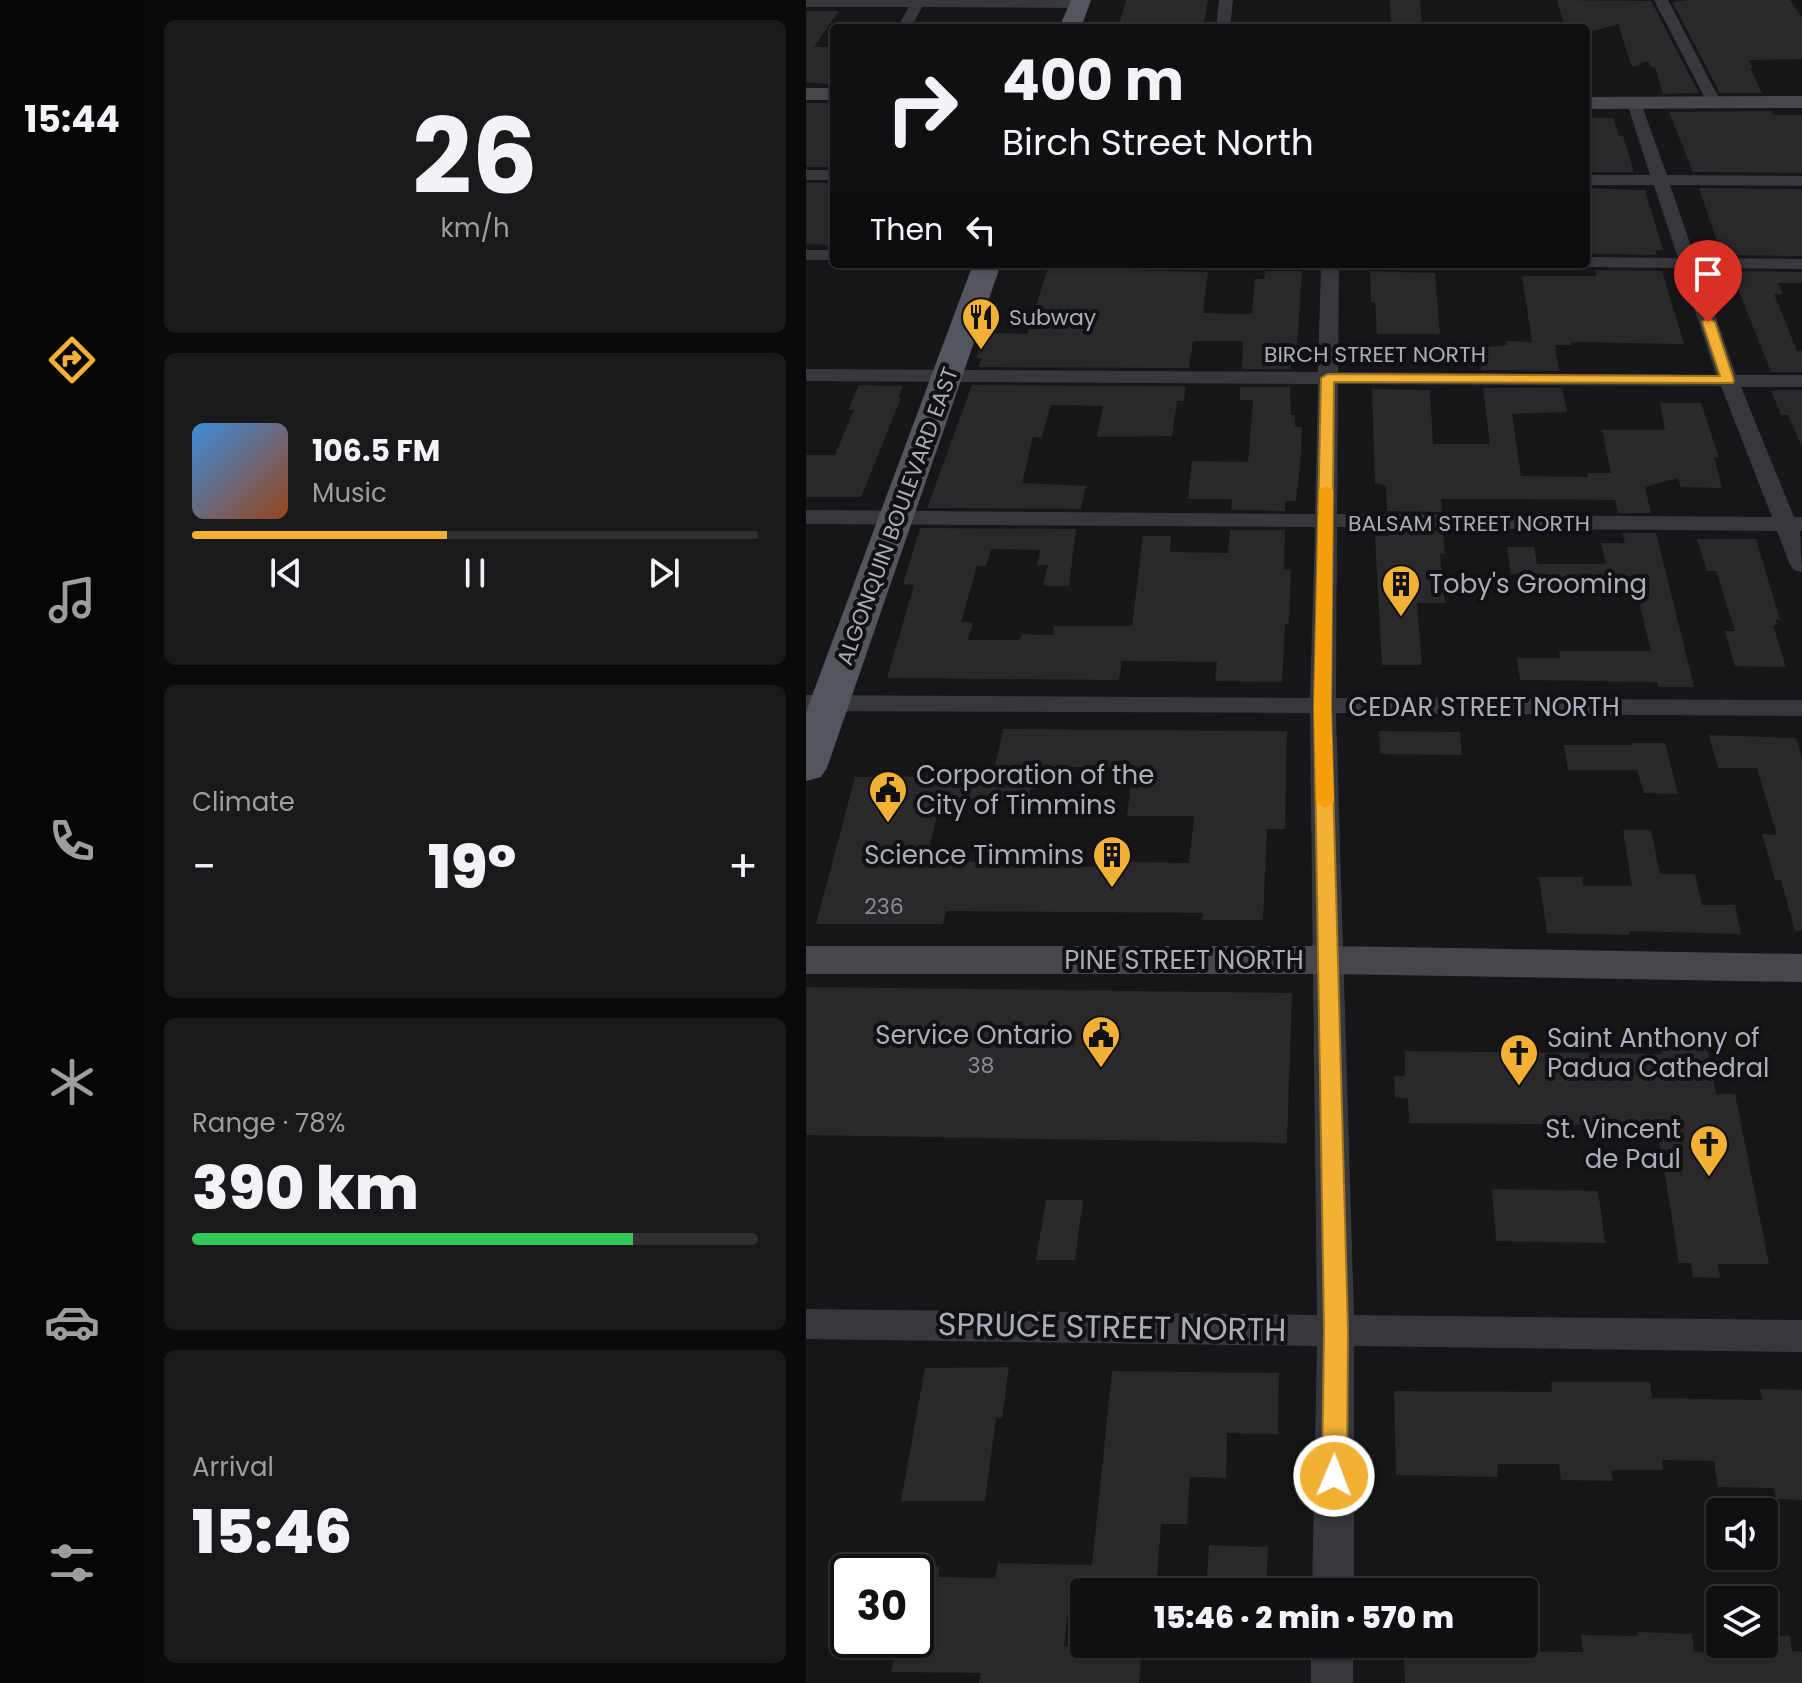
<!DOCTYPE html>
<meta charset="utf-8">
<style>
:root{--surface:#101012;--page:#19191b;--text:#f1f3f6;--muted:#9c9d9f;--line:#303032;--accent:#f2b134}
body{margin:0;font-family:Poppins,sans-serif;background:var(--page);color:var(--text);height:100vh;display:flex;flex-direction:column;font-size:30px;white-space:nowrap}
*{box-sizing:border-box;margin:0}
p{font-size:26px;color:var(--muted)}
.icon{flex:none;width:44px;height:44px;fill:none;stroke:currentColor;stroke-width:2;stroke-linecap:round;stroke-linejoin:round}
.map{position:relative;flex:1;overflow:hidden}
.details{display:flex;flex-direction:column;gap:20px;padding:20px;background:#09090a;width:662px}
.details>*{flex:none}
.banner{position:absolute;left:24px;top:24px;width:760px;height:244px;border-radius:8px;box-shadow:0 2px 6px #0004,0 0 0 2px var(--line);background:#101012;color:var(--text);overflow:hidden}
.tools{position:absolute;left:900px;top:1498px;display:grid;gap:16px}
.tools a{display:grid;place-items:center;width:72px;height:72px;border-radius:8px;background:var(--surface);box-shadow:0 2px 6px #0004,0 0 0 2px var(--line);font-size:40px}
.speed{position:absolute;left:24px;top:1554px;display:flex;gap:16px;font-size:40px;font-weight:700;text-align:center}
.speed>*{display:grid;place-content:center;width:104px;height:104px;border-radius:50%;background:var(--surface);box-shadow:0 2px 6px #0004,0 0 0 2px var(--line);line-height:1}
.speed .limit{border:4px solid #111;border-radius:12px;background:#fff;color:#111}
.pin{position:absolute;display:grid;place-items:center;width:68px;height:68px;color:#fff;margin:-82px -34px;border-radius:50% 50% 50% 0;rotate:-45deg;box-shadow:0 0 8px #0007}
.pin .icon{rotate:45deg}
.me{position:absolute;width:88px;margin:-44px;rotate:1deg;stroke-linejoin:round;filter:drop-shadow(0 0 6px #0008)}
.turn{display:flex;align-items:center;gap:28px;height:168px;padding:0 40px;font-size:36px}
.turn .icon{width:104px;height:104px;stroke-width:2.5}
.turn b{display:block;font-size:56px;line-height:68px}
.then{display:flex;align-items:center;height:76px;padding:0 40px;background:#0003;gap:16px;font-size:30px}
.big{font-size:60px;font-weight:800;line-height:1.1}
.details .widget{flex:1;display:flex;flex-direction:column;justify-content:center;gap:12px;min-width:0;padding:0 28px;border-radius:12px;background:var(--page)}
.details .dial{align-items:center;gap:0}
.dial b{font-size:104px;line-height:1}
.song{display:flex;align-items:center;gap:24px}
.cover{width:96px;height:96px;border-radius:12px;background:linear-gradient(135deg,hsl(210 70% 55%),hsl(20 70% 35%))}
.played{height:8px;border-radius:4px;background:linear-gradient(90deg,var(--accent) 45%,var(--line) 45%)}
.keys{display:flex;justify-content:space-around;direction:ltr}
.heat{display:flex;justify-content:space-between;align-items:center;font-size:44px;direction:ltr}
.charge{height:12px;border-radius:6px;background:linear-gradient(90deg,#34c759 78%,var(--line) 0)}
.trip{position:absolute;left:264px;top:1578px;width:468px;height:80px;border-radius:8px;background:var(--surface);box-shadow:0 2px 6px #0004,0 0 0 2px var(--line);font-weight:800;line-height:80px;text-align:center}
main{display:flex;flex:1;min-height:0}
.tabs{display:flex;flex-direction:column;width:144px;justify-content:space-around;align-items:center;background:#060607;color:var(--muted)}
.tabs .icon{width:56px;height:56px}
.tabs .active{color:var(--accent)}
.tabs b{font-size:36px;color:var(--text)}
.map>svg:first-child{display:block}
</style>
<main>
<nav class="tabs">
<b>15:44</b>
<svg class="icon active" aria-label="directions" viewBox="0 0 24 24"><path d="M12 3l9 9-9 9-9-9zM9 14v-3h6M13 9l2 2-2 2"/></svg>
<svg class="icon" aria-label="music" viewBox="0 0 24 24"><path d="M9 18V5l10-2v13"/><circle cx="6" cy="18" r="3"/><circle cx="16" cy="16" r="3"/></svg>
<svg class="icon" aria-label="phone" viewBox="0 0 24 24"><path d="M5 4h4l2 5-3 2q2 4 5 5l2-3 5 2v4C11 20 4 13 5 4z"/></svg>
<svg class="icon" aria-label="climate" viewBox="0 0 24 24"><path d="M12 3v18M4 7l16 10M4 17L20 7"/></svg>
<svg class="icon" aria-label="car" viewBox="0 0 24 24"><path d="M5 17H2v-5l4-1 3-4h7l3 4 3 1v5h-3M9 17h6M6 11h13"/><circle cx="7" cy="17" r="2"/><circle cx="17" cy="17" r="2"/></svg>
<svg class="icon" aria-label="filters" viewBox="0 0 24 24"><path d="M4 7h16M4 17h16"/><circle cx="9" cy="7" r="2"/><circle cx="15" cy="17" r="2"/></svg>
</nav>
<section class="details">
<div class="widget dial"><b>26</b><p>km/h</p></div>
<div class="widget">
<div class="song"><i class="cover"></i><div><b>106.5 FM</b><p>Music</p></div></div>
<div class="played"></div>
<div class="keys"><svg class="icon" aria-label="previous" viewBox="0 0 24 24"><path d="M18 5L8 12l10 7zM5 5v14"/></svg><svg class="icon" aria-label="pause" viewBox="0 0 24 24"><path d="M8 5v14M16 5v14"/></svg><svg class="icon" aria-label="next" viewBox="0 0 24 24"><path d="M6 5l10 7-10 7zM19 5v14"/></svg></div>
</div>
<div class="widget"><p>Climate</p>
<div class="heat"><a>−</a><b class="big">19°</b><a>+</a></div>
</div>
<div class="widget"><p>Range · 78%</p><b class="big">390 km</b><div class="charge"></div></div>
<div class="widget"><p>Arrival</p><b class="big">15:46</b></div>
</section>
<div class="map">
<svg width="996" height="1683" viewBox="0 0 996 1683">
<rect width="100%" height="100%" fill="#161618"/>
<g fill="#29292c" fill-rule="evenodd">
<path d="M320,0H402L398,23H384L383,28H312Z"/>
<path d="M584,0H614L616,28H585Z"/>
<path d="M751,0L845,1L893,93L857,94L849,67H845L842,61L826,67L812,24L780,33V28H759Z"/>
<path d="M883,0H984L996,17V59L943,60L947,68H944L956,93H914L866,2Z"/>
<path d="M0,11H33L8,47H28V85L0,82Z"/>
<rect x="0" y="103" width="28" height="64"/>
<path d="M965,111L967,115H996V173L887,172L863,112Z"/>
<path d="M780,118H807L813,136H817L828,172H780Z"/>
<path d="M0,183H28V245L0,244Z"/>
<path d="M780,188L839,190L857,250H849L851,255L785,254L780,233Z"/>
<path d="M893,188L996,189V256L919,255L914,250Z"/>
<path d="M242,268L402,272L397,313L446,314L449,279H458L459,271H496L491,345H485V369H436L437,341H387L383,368L172,367L176,358H170L179,333L221,334Z"/>
<path d="M789,270L856,271L878,344L765,342V345H749L753,371L675,370L672,348L701,345L700,341L726,342L716,276H791Z"/>
<path d="M564,271L629,273L634,334H571L569,302H565Z"/>
<path d="M925,271L996,272V283H972L977,294H968L991,351H996V372H965Z"/>
<path d="M53,385L97,386L92,398H95L55,497H0V455H29L48,410H42Z"/>
<path d="M166,385L380,386L378,401H371L366,436L291,437L297,406L245,405L236,437H227L216,483L280,486L275,509L121,508Z"/>
<path d="M434,387H484L485,415H489V427H496L495,455L490,501H479V511L425,510L426,499H382L386,461L442,462L447,400H434Z"/>
<path d="M677,388H756L761,412L706,414L715,476L782,477L781,473H805L796,430H859L854,403H895L913,458L908,457L916,488L875,487L872,478L839,487L845,513H812L809,500L718,499H635L636,512L581,511L580,486L569,483L566,389L624,390L627,444H684Z"/>
<path d="M972,390H996V447L982,415H975L965,391Z"/>
<path d="M114,528L270,529L263,586H237L242,565H231L234,550L185,549L180,566H171L155,622H167L162,640H214L216,634L247,635L248,626H326L337,536H365L364,552L422,553L424,530H479L478,570H485L483,624H479L476,682L409,681L411,662L316,661L313,680L81,678L108,585L97,584Z"/>
<path d="M582,530L637,531L639,554H634L639,603H611L616,665H576L569,536H582Z"/>
<path d="M816,533H850L888,687H852L851,682L714,680L711,658H754L753,651H845L831,595L738,593V588H718L715,574H705L701,547H728L731,564H800L795,543H819Z"/>
<path d="M891,539H950L974,620L969,619L971,625H967L980,667L929,666L919,631H929L910,571H901Z"/>
<path d="M197,729L481,731L479,829H461L457,920H396L397,913L140,911L137,924H10L49,777L187,776ZM233,767H327L321,816H388L383,863L317,862L316,867L193,866L194,862L120,861L135,799H222L224,789H229Z"/>
<path d="M573,731L654,732L656,755L574,754Z"/>
<path d="M903,735L990,738L996,757V930L989,931L975,880H969L956,834L971,835L951,768H912Z"/>
<path d="M825,743H859L872,794L838,793L831,770H762L758,745H826Z"/>
<path d="M817,830H845L854,874H889L896,905H929L935,934L823,931L824,935L741,933L733,877H776L777,886H826Z"/>
<path d="M0,987L486,993L481,1143L0,1135Z"/>
<path d="M853,1032L899,1033L910,1094H929L963,1264H912L914,1278L887,1277L885,1263H873L851,1125L603,1123L602,1098H589L588,1076H599V1051L856,1054Z"/>
<path d="M686,1189L792,1191L799,1243L690,1241Z"/>
<path d="M240,1200H277L269,1260H230Z"/>
<path d="M203,1367L196,1418H190L179,1501H95L119,1368Z"/>
<path d="M306,1371L473,1373L472,1434L421,1433L420,1478L384,1477L381,1524H355L350,1592H264L258,1646L336,1648L333,1683H173L175,1673L85,1672L91,1640H110V1566H134L132,1577L189,1578L192,1563L286,1565Z"/>
<path d="M745,1382H844L846,1398L956,1400L954,1389L996,1390V1500L970,1499L968,1488L912,1487L908,1461L856,1460L857,1470H805L807,1481L755,1480L753,1464H691L692,1477L590,1475L588,1391L746,1392Z"/>
<path d="M403,1545L462,1547L460,1592H400Z"/>
<path d="M831,1632L886,1634L888,1652L953,1654L952,1644H958V1636H984L986,1651L996,1652V1683H599L598,1651H656V1644H695V1650L708,1651L777,1652L775,1635L832,1636Z"/>
</g>
<g fill="none" stroke-linecap="round" stroke-linejoin="round">
<g fill="#37383d" fill-rule="evenodd">
<path d="M0,0H273L280,4L273,8L116,7L105,28H91L103,7H0Z"/>
<path d="M413,0H427L424,28H410Z"/>
<path d="M848,0H862L915,102L913,105H903L901,102Z"/>
<path d="M828,99L835,103L861,175L996,176V186L864,185L889,258L996,259V269L893,268L930,375H996V387H935L988,517H996V531H994L996,572L988,570L984,565L971,531L531,527L530,698L996,700V716L530,713L548,1315L996,1320V1352L548,1346V1592H506L511,1346L0,1339V1309L511,1315L504,713L0,711V695L504,698L509,527L0,524V510L509,514L512,384L0,381V369L512,372L515,264H533L532,372L910,375L875,268L780,267L773,264H780V257L872,258L848,185H780V175H844L821,103ZM532,384L915,386L966,517L531,514Z"/>
<rect x="0" y="170" width="28" height="10"/>
<rect x="0" y="250" width="28" height="10"/>
<rect x="505" y="1644" width="42" height="39"/>
</g>
<g fill="#45474d" fill-rule="evenodd">
<rect x="0" y="88" width="28" height="12"/>
<path d="M996,96V108L780,109V97Z"/>
<path d="M0,946H523L996,954V982L523,974H0Z"/>
</g>
<g fill="#53555c" fill-rule="evenodd">
<path d="M265,0H285L275,28H253Z"/>
<path d="M167,264H195L21,768L15,777L0,781V712Z"/>
</g>
</g>
<path fill="#f2b134" stroke="#9d7322" stroke-width="2" d="M902,318L909,322L928,380L927,383L528,382L525,707L542,1330L541,1476L537,1484L528,1487L519,1484L516,1476L518,1330L508,707L515,378L522,374L914,376L896,322Z"/>
<path fill="#f59e0b" d="M520,486L527,490L525,707L528,802L519,808L510,802L508,707L513,490Z"/>
<defs>
<g id="restaurant-pin" transform="scale(2)"><path d="M0 17L-7.5 6A9.5 9.5 0 1 1 7.5 6Z" fill="#f2b134" stroke="#111113"/><path d="M-5-6h1v4h1v-4h1v4h1v-4h1v5L-1.5 .5V6h-2V.5L-5-1ZM5-6V6H3V1.5H1.5Q1.5-4 5-6Z" fill="#111"/></g>
<g id="building-pin" transform="scale(2)"><path d="M0 17L-7.5 6A9.5 9.5 0 1 1 7.5 6Z" fill="#f2b134" stroke="#111113"/><path d="M-4-6H4V6H1V3H-1V6H-4ZM-2.5-4.3h1.7v1.8h-1.7ZM.8-4.3h1.7v1.8H.8ZM-2.5-1h1.7V.8h-1.7ZM.8-1h1.7V.8H.8Z" fill="#111"/></g>
<g id="civic-pin" transform="scale(2)"><path d="M0 17L-7.5 6A9.5 9.5 0 1 1 7.5 6Z" fill="#f2b134" stroke="#111113"/><path d="M-.6-6.5H3V-4.5H.6V-3L4-1V1h2V6H-6V1h2V-1L-.6-3ZM-1.2 2.5V6h2.4V2.5Z" fill="#111"/></g>
<g id="church-pin" transform="scale(2)"><path d="M0 17L-7.5 6A9.5 9.5 0 1 1 7.5 6Z" fill="#f2b134" stroke="#111113"/><path d="M-1.2-6h2.4v3.5h3.3v2.4h-3.3V6h-2.4V-.1h-3.3v-2.4h3.3Z" fill="#111"/></g>
</defs>
<g fill-rule="evenodd">
<use href="#restaurant-pin" x="175" y="317"/>
<use href="#building-pin" x="595" y="584"/>
<use href="#civic-pin" x="82" y="790"/>
<use href="#building-pin" x="306" y="855"/>
<use href="#civic-pin" x="295" y="1035"/>
<use href="#church-pin" x="713" y="1053"/>
<use href="#church-pin" x="903" y="1144"/>
</g>
<g text-anchor="middle" stroke-width="8" stroke-linejoin="round" paint-order="stroke">
<g font-size="22" fill="#a8adb8" stroke="#111113" text-anchor="start">
<text x="203" y="325">Subway</text>
</g>
<g font-size="22" fill="#a8adb8" stroke="#111113">
<text x="569" y="362">BIRCH STREET NORTH</text>
<text transform="translate(91 516) rotate(-70)" y="8">ALGONQUIN BOULEVARD EAST</text>
<text x="663" y="531">BALSAM STREET NORTH</text>
</g>
<g font-size="22" fill="#888b94">
<text x="78" y="914">236</text>
<text x="175" y="1073">38</text>
</g>
<g font-size="26" fill="#a8adb8" stroke="#111113" text-anchor="start">
<text x="623" y="593">Toby's Grooming</text>
<text x="110" y="784">Corporation of the<tspan x="110" dy="30">City of Timmins</tspan></text>
<text x="278" y="864" text-anchor="end">Science Timmins</text>
<text x="267" y="1044" text-anchor="end">Service Ontario</text>
<text x="741" y="1047">Saint Anthony of<tspan x="741" dy="30">Padua Cathedral</tspan></text>
<text x="875" y="1138" text-anchor="end">St. Vincent<tspan x="875" dy="30">de Paul</tspan></text>
</g>
<g font-size="26" fill="#a8adb8" stroke="#111113">
<text x="678" y="716">CEDAR STREET NORTH</text>
<text x="378" y="969">PINE STREET NORTH</text>
</g>
<g font-size="32" fill="#a8adb8" stroke="#111113">
<text transform="translate(306 1327) rotate(1)" y="11">SPRUCE STREET NORTH</text>
</g>
</g>
</svg>
<div class="tools">
<a><svg class="icon" aria-label="sound" viewBox="0 0 24 24"><path d="M4 9h4l5-4v14l-5-4H4zM17 9q2 3 0 6"/></svg></a>
<a><svg class="icon" aria-label="layers" viewBox="0 0 24 24"><path d="M12 4l9 5-9 5-9-5zM3 14l9 5 9-5"/></svg></a>
</div>
<div class="speed"><div class="limit">30</div></div>
<div class="pin" style="left:902px;top:322px;background:#d93025"><svg class="icon" aria-label="arrive" viewBox="0 0 24 24"><path d="M6 21V4h12l-3 4 3 4H6"/></svg></div>
<svg class="me" style="left:528px;top:1476px" viewBox="-20 -20 40 40"><circle r="17" fill="#f2b134" stroke="#fff" stroke-width="3"/><path d="M0-11L8 9 0 5-8 9z" fill="#fff"/></svg>
<div class="trip">15:46 · 2 min · 570 m</div>
<div class="banner">
<div class="turn"><svg class="icon" aria-label="right" viewBox="0 0 24 24"><path d="M7 20v-9h11M14 6l5 5-5 5"/></svg><div><b>400 m</b>Birch Street North</div></div>
<div class="then">Then<svg class="icon" aria-label="left" viewBox="0 0 24 24"><path d="M17 20v-9H6M10 6l-5 5 5 5"/></svg></div>
</div>
</div>
</main>
